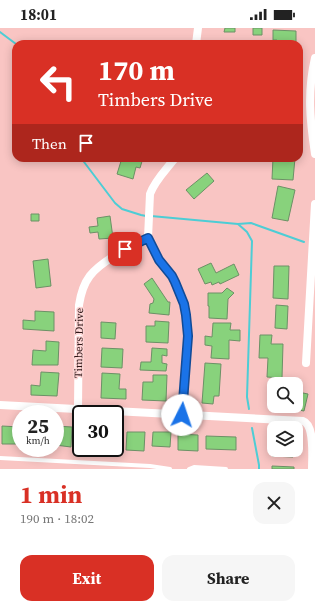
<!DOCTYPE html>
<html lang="en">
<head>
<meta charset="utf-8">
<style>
	body { margin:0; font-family:"Source Serif 4",serif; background:#f6f6f6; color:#222; height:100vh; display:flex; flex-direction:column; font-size:15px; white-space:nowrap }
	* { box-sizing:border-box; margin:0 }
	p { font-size:13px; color:#767676 }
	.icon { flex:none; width:22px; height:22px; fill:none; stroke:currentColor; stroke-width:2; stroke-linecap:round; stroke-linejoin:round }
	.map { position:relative; height:441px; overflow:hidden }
	.panel { display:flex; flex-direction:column; background:#fff; flex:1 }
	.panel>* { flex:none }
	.banner { position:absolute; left:12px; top:12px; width:291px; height:122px; border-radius:12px; box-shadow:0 2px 10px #0003; background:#d93025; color:#fff; overflow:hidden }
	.tools { position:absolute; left:267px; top:349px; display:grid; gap:8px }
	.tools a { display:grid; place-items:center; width:36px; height:36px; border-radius:8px; background:#fff; box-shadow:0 2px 10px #0003; font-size:20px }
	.speed { position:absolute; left:12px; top:377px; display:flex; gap:8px; font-size:20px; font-weight:700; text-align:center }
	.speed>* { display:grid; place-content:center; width:52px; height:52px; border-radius:50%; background:#fff; box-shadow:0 2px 10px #0003; line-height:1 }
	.speed small { font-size:10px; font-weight:400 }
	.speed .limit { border:2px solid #111; border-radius:6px; background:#fff; color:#111 }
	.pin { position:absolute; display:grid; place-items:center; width:34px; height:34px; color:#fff; margin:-17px; border-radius:8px; box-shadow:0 2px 6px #0006 }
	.me { position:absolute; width:44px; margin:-22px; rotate:4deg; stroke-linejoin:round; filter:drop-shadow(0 0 3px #0008) }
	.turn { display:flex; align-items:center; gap:14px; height:84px; padding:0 20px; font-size:18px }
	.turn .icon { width:52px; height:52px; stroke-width:2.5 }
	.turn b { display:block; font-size:28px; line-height:34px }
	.then { display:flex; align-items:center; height:38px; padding:0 20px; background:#0003; gap:8px; font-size:15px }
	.round { display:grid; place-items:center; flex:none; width:42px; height:42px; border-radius:12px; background:#f6f6f6 }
	.headline { display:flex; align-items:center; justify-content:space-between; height:68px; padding:0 20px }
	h1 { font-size:24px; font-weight:700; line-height:30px; color:#d93025 }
	.primary-button { display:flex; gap:8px; margin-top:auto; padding:8px 20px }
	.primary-button a { flex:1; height:46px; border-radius:12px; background:#d93025; color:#fff; font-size:16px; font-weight:700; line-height:46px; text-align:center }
	.primary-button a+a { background:#f6f6f6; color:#222 }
	.status { display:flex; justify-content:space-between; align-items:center; height:28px; padding:0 20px; background:#fff; direction:ltr }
	.status svg { height:11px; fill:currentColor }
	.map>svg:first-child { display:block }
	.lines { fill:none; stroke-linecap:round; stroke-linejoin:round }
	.stream { stroke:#4dcdd5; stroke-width:2 }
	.building { fill:#88d27c; stroke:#6c9166 }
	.service { stroke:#fff; stroke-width:4 }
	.minor { stroke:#fff; stroke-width:8 }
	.route-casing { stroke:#114b97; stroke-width:10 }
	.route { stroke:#1a73e8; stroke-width:7 }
	.labels { text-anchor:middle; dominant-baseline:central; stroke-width:3; stroke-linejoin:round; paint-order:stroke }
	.street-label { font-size:11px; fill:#2e1717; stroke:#fdd5d4 }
</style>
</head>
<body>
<div class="status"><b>18:01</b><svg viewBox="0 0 49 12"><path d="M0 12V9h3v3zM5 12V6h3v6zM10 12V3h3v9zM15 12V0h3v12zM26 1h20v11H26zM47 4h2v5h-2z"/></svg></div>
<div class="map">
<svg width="315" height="441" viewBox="0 0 315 441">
	<rect width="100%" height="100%" fill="#f9c5c3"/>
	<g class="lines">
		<!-- stream -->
		<path class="stream" d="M0,4L16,16
			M81,130L115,175L122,181L141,187L146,188
			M151,188L238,196L247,204L252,213L247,369L249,381
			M238,196L251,195L304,214
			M252,400L259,437V441"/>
	</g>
	<!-- building -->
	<path class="building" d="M225,0H235V4H224Z
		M253,0H262V7H253Z
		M273,2L296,3V16H277V12H273Z
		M157,14L174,16H157Z
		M122,130H143L140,140L136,139L133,151L117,146Z
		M273,130H295L293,152L272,151Z
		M207,145L214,153L194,171L186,162Z
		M278,158L295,162L288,193L272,190Z
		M31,186H39V193H31Z
		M110,188L113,210L99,211L98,204L90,205L89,199L98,198L97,190Z
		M48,231L51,258L36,260L33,233Z
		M211,235L216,245L234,236L239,247L220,256L219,254L212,257L211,254L205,256L198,241Z
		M274,238H289L288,271L273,270Z
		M152,250L168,274H170L169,287L149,285L150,276L153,275L154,271L144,256Z
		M227,260L234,265L228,271L227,291L209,290V278H208V265H222Z
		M276,277L288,278L287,301L275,300Z
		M35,283L54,284V303L23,301V292L35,293Z
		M155,293L169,294L168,315L146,314V298H155Z
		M101,294L116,295L115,311L101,310Z
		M213,295H231L230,302H240V313L229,312V331L211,330L212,318L205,317V308L212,309Z
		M260,307H272L271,316H283L282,350L267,349L268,330H259Z
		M46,313L59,314L58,337H32L33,322L46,323Z
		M102,320L123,321L122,340L101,339Z
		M152,320L167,321V328L162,327V335L167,336L166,343L140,342L141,334H151Z
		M205,335L221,336L219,368H214L213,376L202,375Z
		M41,344L59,345L57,368L31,367V357L40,358Z
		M102,345L120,346L119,361H126V371L101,370Z
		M153,347H167L166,373L142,372L143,354H153Z
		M298,364L308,366L304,383L294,381L295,378H296V373Z
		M2,398L20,399L19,416H2Z
		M55,398L72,399L71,419L55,417Z
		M79,402H81V417L78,416Z
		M115,404H122L121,417L115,416Z
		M127,404H145L144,423L126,422Z
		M153,404H171L170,419L152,418Z
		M178,406L198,407V423L178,422Z
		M206,408L236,409V422L206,421Z
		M273,409H274V422H293V429L272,428Z
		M272,438L294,439V441H272Z"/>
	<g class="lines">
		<!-- service -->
		<path class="service" d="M0,430L150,438L170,441
			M189,441L194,439L226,441"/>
		<!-- minor -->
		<path class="minor" d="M196,16L198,0
			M315,30C307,65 310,92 315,126
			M175,130C166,142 155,152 150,166L148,210L159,232L172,249L175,254L184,276L186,287L188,308L182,387
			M306,335L315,176
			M0,377L303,393C315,397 312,429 312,441
			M78,381L79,277C83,251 92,242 114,228C125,221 136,216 148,210"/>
	</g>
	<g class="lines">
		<defs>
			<path id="route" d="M125,221L148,210L159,232L172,248L175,254L184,276L186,287L188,308L182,387"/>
		</defs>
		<!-- route casing -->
		<use href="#route" class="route-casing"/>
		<!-- route -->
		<use href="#route" class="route"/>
	</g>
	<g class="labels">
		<!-- street labels -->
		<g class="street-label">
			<text transform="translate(79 315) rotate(-89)">Timbers Drive</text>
		</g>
	</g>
</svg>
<div class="tools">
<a><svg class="icon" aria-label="search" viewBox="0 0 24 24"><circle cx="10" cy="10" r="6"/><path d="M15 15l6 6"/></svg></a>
<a><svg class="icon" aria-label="layers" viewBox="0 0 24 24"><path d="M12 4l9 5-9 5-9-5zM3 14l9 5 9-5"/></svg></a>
</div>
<div class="speed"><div>25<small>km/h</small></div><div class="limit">30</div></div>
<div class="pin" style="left:125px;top:221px;background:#d93025"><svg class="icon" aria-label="arrive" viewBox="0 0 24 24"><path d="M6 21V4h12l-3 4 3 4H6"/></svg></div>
<svg class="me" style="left:182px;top:387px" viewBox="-20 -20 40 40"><circle r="19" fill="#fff"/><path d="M0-13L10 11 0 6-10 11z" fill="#1a73e8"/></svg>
<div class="banner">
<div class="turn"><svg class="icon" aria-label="left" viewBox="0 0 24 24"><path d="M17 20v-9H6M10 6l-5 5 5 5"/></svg><div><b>170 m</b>Timbers Drive</div></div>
<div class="then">Then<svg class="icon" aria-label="arrive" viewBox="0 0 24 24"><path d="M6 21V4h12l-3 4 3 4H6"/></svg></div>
</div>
</div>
<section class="panel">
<div class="headline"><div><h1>1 min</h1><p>190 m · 18:02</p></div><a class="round"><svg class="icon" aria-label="close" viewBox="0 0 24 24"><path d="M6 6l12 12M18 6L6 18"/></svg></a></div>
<div class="primary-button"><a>Exit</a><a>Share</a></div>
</section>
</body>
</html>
